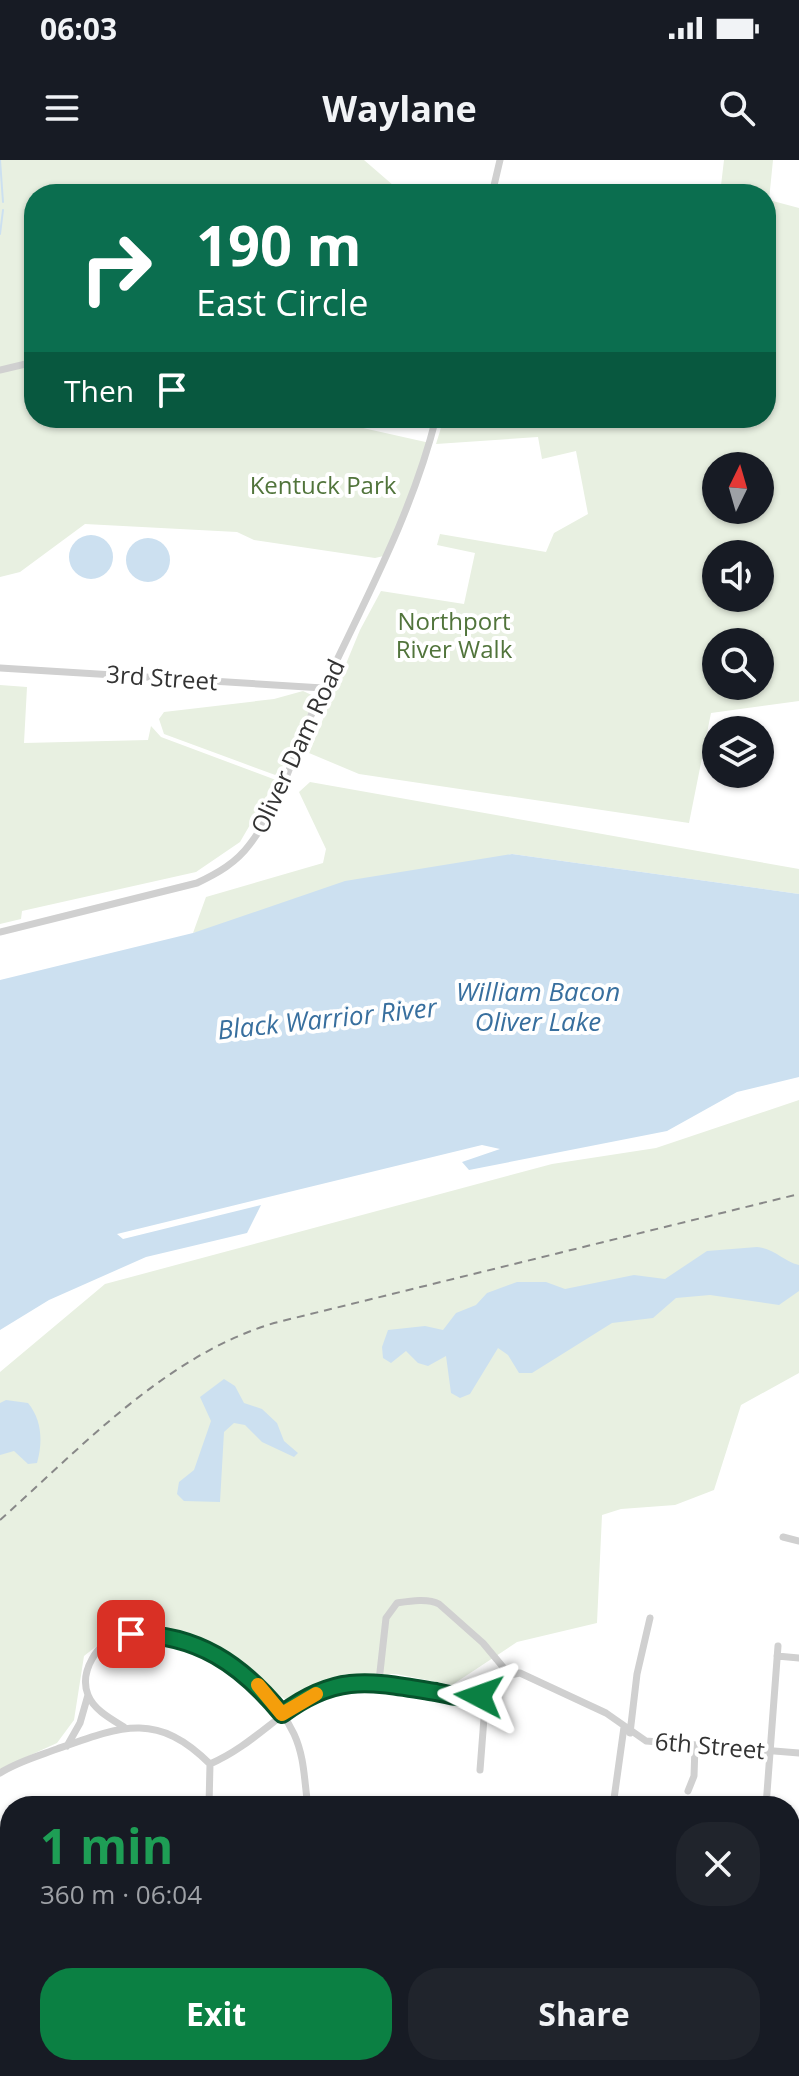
<!DOCTYPE html>
<html lang="en">
<head>
<meta charset="utf-8">
<style>
	body { margin:0; font-family:"Open Sans",sans-serif; background:#20242c; color:#f1f3f6; height:100vh; display:flex; flex-direction:column; font-size:30px; white-space:nowrap }
	* { box-sizing:border-box; margin:0 }
	p { font-size:26px; color:#9ea1a6 }
	.icon { flex:none; width:44px; height:44px; fill:none; stroke:currentColor; stroke-width:2; stroke-linecap:round; stroke-linejoin:round }
	.map { position:relative; flex:1; overflow:hidden }
	.side { position:absolute; left:0px; top:1636px; width:800px; height:280px; display:flex; flex-direction:column; background:#171b24; border-radius:32px 32px 0 0; box-shadow:0 2px 6px #0004 }
	.side>* { flex:none }
	.hud { position:absolute; left:24px; top:24px; width:752px; height:244px; border-radius:32px; box-shadow:0 2px 6px #0004; background:#0b6e4f; color:#fff; overflow:hidden }
	.needle { width:52px; rotate:5deg }
	.controls { position:absolute; left:702px; top:292px; display:grid; gap:16px }
	.controls a { display:grid; place-items:center; width:72px; height:72px; border-radius:50%; background:#171b24; box-shadow:0 2px 6px #0004; font-size:40px }
	.pin { position:absolute; display:grid; place-items:center; width:68px; height:68px; color:#fff; margin:-34px; border-radius:16px; box-shadow:0 4px 12px #0006 }
	.me { position:absolute; width:88px; margin:-44px; rotate:274deg; stroke-linejoin:round; filter:drop-shadow(0 0 6px #0008) }
	.turn { display:flex; align-items:center; gap:28px; height:168px; padding:0 40px; font-size:36px }
	.turn .icon { width:104px; height:104px; stroke-width:2.5 }
	.turn b { display:block; font-size:56px; line-height:68px }
	.then { display:flex; align-items:center; height:76px; padding:0 40px; background:#0003; gap:16px; font-size:30px }
	.round { display:grid; place-items:center; flex:none; width:84px; height:84px; border-radius:32px; background:#20242c }
	.summary { display:flex; align-items:center; justify-content:space-between; height:136px; padding:0 40px }
	h1 { font-size:48px; font-weight:700; line-height:60px; color:#1e9e55 }
	.button { display:flex; gap:16px; margin-top:auto; padding:16px 40px }
	.button a { flex:1; height:92px; border-radius:32px; background:#0b8043; color:#fff; font-size:32px; font-weight:700; line-height:92px; text-align:center }
	.button a+a { background:#20242c; color:#f1f3f6 }
	.status { display:flex; justify-content:space-between; align-items:center; height:56px; padding:0 40px; background:#171b24; direction:ltr }
	.status svg { height:22px; fill:currentColor }
	header { display:flex; justify-content:space-between; align-items:center; height:104px; padding:0 40px; background:#171b24; font-size:36px; font-weight:700 }
	.map>svg:first-child { display:block }
	.green { fill:#e8f0e1; fill-rule:evenodd }
	.water { fill:#cce0f0 }
	.lines { fill:none; stroke-linecap:round; stroke-linejoin:round }
	.stream { stroke:#cce0f0; stroke-width:2 }
	.minor { stroke:#d0d0d0; stroke-width:7 }
	.rail { stroke:#888; stroke-width:2; stroke-dasharray:8 6; stroke-linecap:butt }
	.route-casing { stroke:#07532c; stroke-width:20 }
	.route { stroke:#0b8043; stroke-width:14 }
	.slow { stroke:#f59e0b; stroke-width:14 }
	.labels { text-anchor:middle; dominant-baseline:central; stroke-width:8; stroke-linejoin:round; paint-order:stroke }
	.park-label { font-size:24px; fill:#51743b; stroke:#fff }
	.street-label { font-size:24px; fill:#333; stroke:#fff }
	.water-label { font-size:26px; font-style:italic; fill:#386f9e; stroke:#fff }
</style>
</head>
<body>
<div class="status"><b>06:03</b><svg viewBox="0 0 49 12"><path d="M0 12V9h3v3zM5 12V6h3v6zM10 12V3h3v9zM15 12V0h3v12zM26 1h20v11H26zM47 4h2v5h-2z"/></svg></div>
<header><svg class="icon" aria-label="menu" viewBox="0 0 24 24"><path d="M4 6h16M4 12h16M4 18h16"/></svg>Waylane<svg class="icon" aria-label="search" viewBox="0 0 24 24"><circle cx="10" cy="10" r="6"/><path d="M15 15l6 6"/></svg></header>
<div class="map">
<svg width="799" height="1916" viewBox="0 0 799 1916">
	<rect width="100%" height="100%" fill="#fff"/>
	<!-- green -->
	<path class="green" d="M0,0H364L401,32L34,34V258H357L354,266L430,283L388,395L375,398L254,380L237,372L85,364L20,412L0,417Z
		M724,0H773L769,40L799,48V541L711,553L689,663L359,614L309,593L360,470L381,431L464,444L475,393L437,385L440,374L546,392L554,373L588,354L576,291L542,299L538,277L436,284L444,258H766V34H720ZM716,306H760V350H716ZM716,394H760V438H716ZM760,482V526H716V482Z
		M0,525L27,527L24,583L148,580L151,566L161,577L276,620L240,682L196,712L22,751L21,759L0,764Z
		M303,531L316,537L278,616L164,574L159,559L164,552L274,539Z
		M310,622L799,709V734L512,694L193,773L206,737L323,703L326,689L299,632Z
		M799,940V1213L741,1245L714,1330L675,1345L621,1349L602,1355L597,1463L517,1482L452,1525L396,1514H345L285,1539L203,1481L117,1470L84,1496L74,1560L57,1583L0,1609V1212L105,1124L552,1004L656,988Z
		M10,1785V1906H297L296,1916H0V1805Z"/>
	<!-- water -->
	<path class="water" d="M69 397a22 22 0 1 1 44 0a22 22 0 1 1-44 0Z
		M126 400a22 22 0 1 1 44 0a22 22 0 1 1-44 0Z
		M512,694L799,734V917L737,932L667,971L469,1010L462,1002L500,989L482,985L117,1074L123,1079L261,1045L247,1073L146,1097L49,1140L0,1170V820L193,773L345,721Z
		M757,1087C774,1088 783,1101 799,1105V1131L779,1145L710,1135L676,1138L653,1158L612,1163L532,1213H519L508,1195L498,1188L470,1234L460,1238L451,1233L446,1196L428,1206L418,1203L406,1191L391,1203L383,1198L382,1187L388,1170L425,1166L443,1170L456,1153L476,1145L487,1133L517,1122H546L565,1129L634,1115L665,1119L707,1091Z
		M224,1219L235,1226L244,1243L262,1249L277,1263L284,1281L298,1293L294,1297L262,1282L245,1265L234,1263L224,1272L220,1342L184,1341L177,1334L179,1322L194,1310L211,1261L200,1237Z
		M6,1240L28,1243C42,1260 43,1282 37,1303L28,1304L14,1291L0,1295V1243Z"/>
	<g class="lines">
		<!-- stream -->
		<path class="stream" d="M0,0L3,42
			M0,74L3,50"/>
		<!-- minor -->
		<path class="minor" d="M492,34L500,0
			M0,210L34,202
			M0,508L323,528
			M0,772L197,723C218,713 236,703 250,684C280,645 293,595 313,551C357,454 410,362 436,258
			M783,1377L799,1381
			M777,1496L799,1498
			M379,1521L386,1458L397,1443C410,1441 428,1438 439,1444L483,1483L508,1513
			M124,1567C111,1559 94,1550 88,1535C79,1512 97,1482 120,1476C188,1458 266,1515 294,1574C305,1598 304,1621 308,1646
			M630,1573L637,1514L650,1458
			M67,1586L80,1563L88,1535
			M210,1604C270,1578 296,1523 371,1521C406,1520 440,1539 475,1537L500,1517L520,1513L606,1553L646,1581L799,1593
			M480,1610L485,1545L482,1534
			M0,1613C17,1602 38,1596 57,1589C121,1566 157,1551 210,1604L209,1646
			M688,1631L694,1616L695,1586
			M613,1646L624,1567
			M766,1646L778,1486
			M790,1694H799
			M0,1720L10,1721
			M0,1735L10,1731
			M790,1786H799
			M312,1916L313,1906
			M381,1916L382,1906
			M444,1916L445,1906
			M584,1916L585,1906
			M740,1916L741,1906"/>
		<!-- rail -->
		<path class="rail" d="M0,1360C83,1286 165,1196 274,1163L799,1034"/>
	</g>
	<g class="lines">
		<defs>
			<path id="route" d="M131,1474C197,1474 241,1504 282,1554C338,1512 372,1522 436,1532C450,1535 465,1539 479,1536"/>
		</defs>
		<!-- route casing -->
		<use href="#route" class="route-casing"/>
		<!-- route -->
		<use href="#route" class="route"/>
		<!-- slow -->
		<path class="slow" d="M258,1525L282,1554L316,1534"/>
	</g>
	<g class="labels">
		<!-- park labels -->
		<g class="park-label">
			<text x="323" y="324">Kentuck Park</text>
			<text x="454" y="460">Northport<tspan x="454" dy="28">River Walk</tspan></text>
		</g>
		<!-- street labels -->
		<g class="street-label">
			<text transform="translate(162 517) rotate(4)">3rd Street</text>
			<text transform="translate(297 586) rotate(-65)">Oliver Dam Road</text>
			<text transform="translate(710 1585) rotate(5)">6th Street</text>
		</g>
		<!-- water labels -->
		<g class="water-label">
			<text x="538" y="831">William Bacon<tspan x="538" dy="30">Oliver Lake</tspan></text>
			<text transform="translate(327 858) rotate(-6)">Black Warrior River</text>
		</g>
	</g>
</svg>
<div class="controls">
<a><svg class="needle" viewBox="-14 -14 28 28"><path d="M0-13l5 13h-10z" fill="#e53935"/><path d="M0 13l5-13h-10z" fill="#9ea1a6"/></svg></a>
<a><svg class="icon" aria-label="sound" viewBox="0 0 24 24"><path d="M4 9h4l5-4v14l-5-4H4zM17 9q2 3 0 6"/></svg></a>
<a><svg class="icon" aria-label="search" viewBox="0 0 24 24"><circle cx="10" cy="10" r="6"/><path d="M15 15l6 6"/></svg></a>
<a><svg class="icon" aria-label="layers" viewBox="0 0 24 24"><path d="M12 4l9 5-9 5-9-5zM3 14l9 5 9-5"/></svg></a>
</div>
<div class="pin" style="left:131px;top:1474px;background:#d93025"><svg class="icon" aria-label="arrive" viewBox="0 0 24 24"><path d="M6 21V4h12l-3 4 3 4H6"/></svg></div>
<svg class="me" style="left:479px;top:1536px" viewBox="-20 -20 40 40"><path d="M0-17L14 15 0 8-14 15z" fill="#0b8043" stroke="#fff" stroke-width="4"/></svg>
<div class="hud">
<div class="turn"><svg class="icon" aria-label="right" viewBox="0 0 24 24"><path d="M7 20v-9h11M14 6l5 5-5 5"/></svg><div><b>190 m</b>East Circle</div></div>
<div class="then">Then<svg class="icon" aria-label="arrive" viewBox="0 0 24 24"><path d="M6 21V4h12l-3 4 3 4H6"/></svg></div>
</div>
<section class="side">
<div class="summary"><div><h1>1 min</h1><p>360 m · 06:04</p></div><a class="round"><svg class="icon" aria-label="close" viewBox="0 0 24 24"><path d="M6 6l12 12M18 6L6 18"/></svg></a></div>
<div class="button"><a>Exit</a><a>Share</a></div>
</section>
</div>
</body>
</html>
